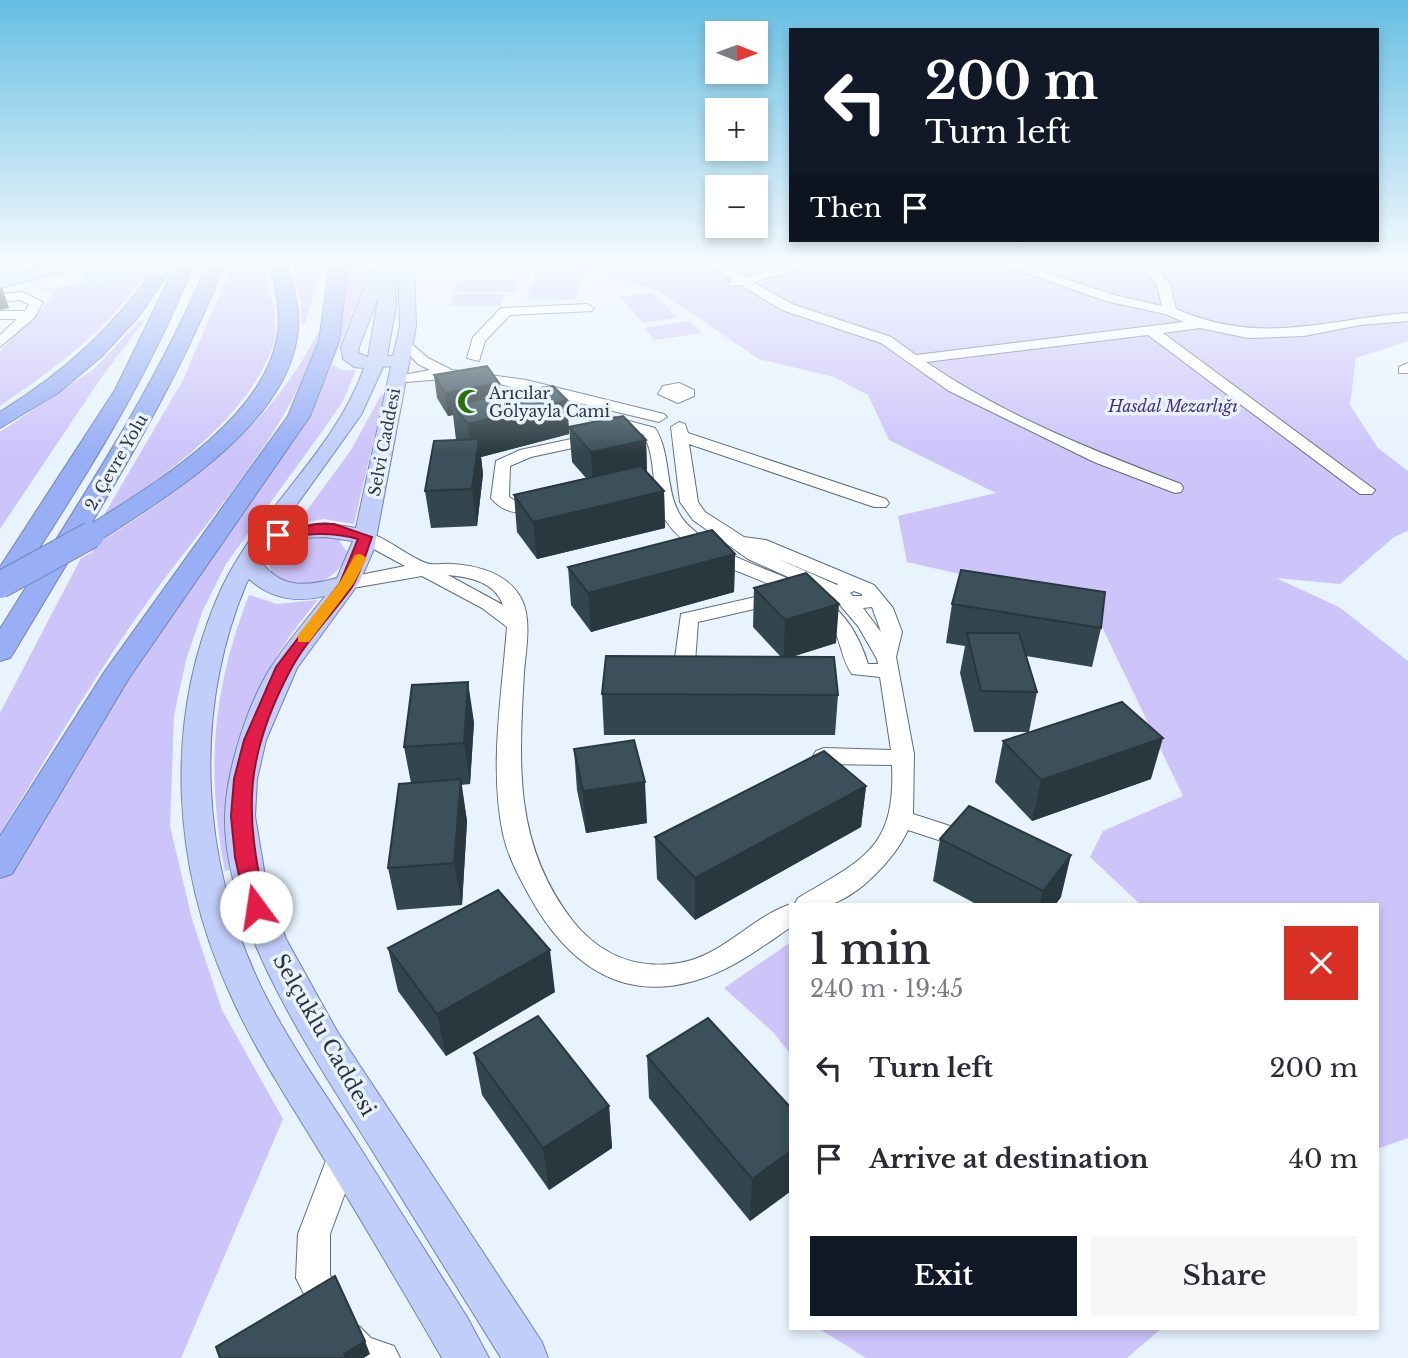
<!DOCTYPE html>
<html lang="en">
<head>
<meta charset="utf-8">
<style>
	body { margin:0; font-family:"Libre Baskerville",serif; background:#f7f7f7; color:#2b2b33; height:100vh; display:flex; flex-direction:column; font-size:26px; white-space:nowrap }
	* { box-sizing:border-box; margin:0 }
	p { font-size:23px; color:#7c7c81 }
	.icon { flex:none; width:38px; height:38px; fill:none; stroke:currentColor; stroke-width:2; stroke-linecap:round; stroke-linejoin:round }
	.map { position:relative; flex:1; overflow:hidden }
	.side { position:absolute; left:789px; top:903px; width:590px; height:427px; display:flex; flex-direction:column; background:#fff; border-radius:0px; box-shadow:0 4px 10px #0003 }
	.side>* { flex:none }
	.banner { position:absolute; left:789px; top:28px; width:590px; height:214px; border-radius:0px; box-shadow:0 4px 10px #0003; background:#111827; color:#fff; overflow:hidden }
	.needle { width:46px; rotate:91deg }
	.fabs { position:absolute; left:705px; top:21px; display:grid; gap:14px }
	.fabs a { display:grid; place-items:center; width:63px; height:63px; border-radius:0px; background:#fff; box-shadow:0 4px 10px #0003; font-size:35px }
	.pin { position:absolute; display:grid; place-items:center; width:60px; height:60px; color:#fff; margin:-30px; border-radius:14px; box-shadow:0 4px 10px #0006 }
	.me { position:absolute; width:77px; margin:-38px; rotate:346deg; stroke-linejoin:round; filter:drop-shadow(0 0 5px #0008) }
	.turn { display:flex; align-items:center; gap:24px; height:147px; padding:0 21px; font-size:32px }
	.turn .icon { width:91px; height:91px; stroke-width:2.5 }
	.turn b { display:block; font-size:49px; line-height:60px }
	.then { display:flex; align-items:center; height:66px; padding:0 21px; background:#0003; gap:14px; font-size:26px }
	.round { display:grid; place-items:center; flex:none; width:74px; height:74px; border-radius:0px; background:#f7f7f7 }
	.summary { display:flex; align-items:center; justify-content:space-between; height:119px; padding:0 21px }
	h1 { font-size:42px; font-weight:600; line-height:52px }
	.action { display:flex; gap:14px; margin-top:auto; padding:14px 21px }
	.action a { flex:1; height:80px; border-radius:0px; background:#111827; color:#fff; font-size:28px; font-weight:600; line-height:80px; text-align:center }
	.action a+a { background:#f7f7f7; color:#2b2b33 }
	ul { padding:0; list-style:none }
	li { display:flex; align-items:center; gap:21px; height:91px; padding:0 21px }
	li div { flex:1 }
	li b { display:block; font-size:26px }
	li em { font-style:normal }
	.map>svg:first-child { display:block }
	.green { fill:#cdc4fa }
	.lines { fill:none; stroke-linecap:round; stroke-linejoin:round }
	.minor-casing { stroke:#5e6e7d; stroke-width:2 }
	.major-casing { stroke:#7383b4; stroke-width:2 }
	.highway-casing { stroke:#7383b4; stroke-width:2 }
	.minor { fill:#fff; fill-rule:evenodd }
	.major { fill:#c1cef9; fill-rule:evenodd }
	.highway { fill:#98aef5; fill-rule:evenodd }
	.major-bridge-casing { stroke:#7383b4; stroke-width:18; stroke-linecap:butt }
	.highway-bridge-casing { stroke:#7383b4; stroke-width:28; stroke-linecap:butt }
	.major-bridge { stroke:#c1cef9; stroke-width:18 }
	.highway-bridge { stroke:#98aef5; stroke-width:26 }
	.wall { fill:#33454d }
	.shaded-wall { fill:#29383f }
	.building { fill:#3b505a; stroke:#29383f; stroke-width:2 }
	.route { fill:#e11d48; stroke:#92132f; stroke-width:2 }
	.slow { fill:#f59e0b }
	.labels { text-anchor:middle; dominant-baseline:central; stroke-width:7; stroke-linejoin:round; paint-order:stroke }
	.far-poi-label { font-size:16px; fill:#2d343b; stroke:#e8f3fe; text-anchor:start }
	.far-park-label { font-size:16px; font-style:italic; fill:#482c88; stroke:#e8f3fe }
	.far-street-label { font-size:16px; fill:#2d343b; stroke:#e8f3fe }
	.near-street-label { font-size:21px; fill:#2d343b; stroke:#e8f3fe }
</style>
</head>
<body>
<div class="map">
<svg width="1408" height="1358" viewBox="0 0 1408 1358">
	<rect width="100%" height="100%" fill="#e8f3fe"/>
	<!-- green -->
	<path class="green" d="M0,263H75L0,279Z
		M233,263H263C269,290 281,321 272,348C248,417 163,478 104,515L183,380Z
		M291,263H324L305,323H302L301,302Z
		M347,263H367L368,273L332,364L341,370H356L343,401L326,426L226,564L203,610L186,660L174,716L170,826L192,919L222,1010L283,1119L181,1358H0V881L81,750L308,415L332,364Z
		M450,263H1408V341L1356,358L1350,405L1378,448L1408,471V531L1394,537L1340,584L1276,578L1339,607L1408,661V1138L1377,1149V905H1141L1090,857L1103,831L1183,796L1091,604L907,562L898,516L996,493L889,440L868,395L834,377L759,359L657,290L582,268L461,266Z
		M537,270H583L575,300L527,299Z
		M144,275C107,331 54,369 0,406V351L54,296L52,292L39,290Z
		M459,281H519L515,292H454Z
		M653,292L677,318L643,323L620,297Z
		M455,294H505L501,306H450Z
		M139,321H144L101,378L0,529V432L94,369Z
		M690,321L702,333L655,340L644,328Z
		M317,334H320C292,429 209,517 151,597C96,673 49,754 0,834V713L81,558L93,552L95,545C182,491 270,428 317,334Z
		M381,395H384L354,524L324,519L297,524L351,450Z
		M307,535L337,537L347,552C344,571 320,587 300,586C291,585 281,581 273,579L270,566L280,550Z
		M249,595L277,604L318,600C250,680 216,764 230,870L225,871C206,771 212,690 249,595Z
		M791,942V1055L774,1033L724,988Z
		M818,1328H1162L1127,1358H866Z"/>
	<g class="lines">
		<defs>
			<path id="minor" d="M706,263H722L744,277L797,263H820L753,282L792,304L891,337L916,355L1184,322L1165,314L1106,301L997,263H1017L1114,295L1162,306L1157,284L1139,263H1153L1170,284L1176,309C1261,346 1321,320 1408,313V321L1360,325L1304,336L1248,338L1200,328L1163,333L1375,490L1372,494H1360L1148,335L926,362C1003,415 1094,451 1181,484L1183,488L1181,492L1175,493L1094,462L949,391L881,343L782,310L741,285L730,286L728,283L732,280Z
				M865,263H902C894,269 873,269 865,263Z
				M22,292L43,302L34,318L0,347V335L17,319H0V311H25L29,304L20,300L0,302V294Z
				M587,304L594,308L592,311L510,315L485,341L479,361L467,358L473,337L501,308Z
				M405,338L428,358L452,370L526,380L664,414L667,417L659,422L491,382L457,378L392,383V377L430,370L418,364L400,345V339Z
				M1408,363V373H1399V367Z
				M679,383L694,390V396L678,403L658,394L663,386Z
				M570,405L655,428C674,457 662,501 689,526C752,585 838,564 868,664H878L877,659L858,626L833,597L748,559L693,520L680,502L671,427L679,422L685,424L688,433L886,499L889,503L886,507H874L689,444L698,502L705,512L744,537L766,540L874,585L893,608L902,632L896,657L914,754L913,814L981,836L984,842L981,848L972,851L908,830C895,858 859,897 828,905C818,907 804,905 794,905L798,898C862,860 896,849 892,765L824,764L816,761L813,756L816,751L824,748L891,750L880,677L852,674C839,656 842,634 825,617C780,575 702,574 666,521C648,495 659,461 643,434L565,413L562,410ZM776,558L838,584L837,585ZM854,591L862,594V596H853L850,593ZM872,607L881,632L863,608Z
				M599,433L607,438L605,441L531,457L510,466L509,497L519,503L548,502L551,506L548,510C528,515 505,516 491,498L496,461L520,450Z
				M365,532C387,537 405,555 426,563C434,566 444,563 453,564C479,566 507,573 521,598C532,618 526,649 524,672C519,763 513,843 572,920C599,954 635,970 679,963C723,956 751,917 791,904V927C760,948 731,971 694,981C618,1003 565,960 530,897C519,877 508,857 503,834C489,767 502,694 507,627L482,608L422,576L347,589L340,587L338,583L340,579L405,566L359,541L356,537L359,533ZM448,575C470,577 495,582 503,605Z
				M782,591L789,593L792,597L789,601L698,622L695,662L713,673L710,678C699,680 681,675 674,665L681,614Z
				M343,1141L354,1145L359,1155L330,1234V1275L348,1312L343,1323L348,1322L360,1327L371,1338L394,1346L400,1358H342L331,1339L335,1327L331,1329L319,1324L296,1278L298,1234L332,1145Z"/>
			<path id="major" d="M69,263H99L0,288V278Z
				M378,263H394L396,305L387,356H393L400,326L398,263H414L416,326L374,549L359,583L297,668L266,740L257,779L255,816L266,882L286,939L337,1031L542,1342L548,1358H501C459,1290 417,1223 375,1155C318,1063 222,925 225,814C227,768 248,702 273,664C289,640 308,618 325,596C296,603 271,599 249,579L246,584C192,715 201,862 262,989C289,1043 324,1092 357,1143C394,1201 430,1259 467,1317L489,1358H442C405,1294 367,1230 329,1167C294,1108 255,1052 228,989C173,866 164,726 216,601C251,515 333,456 364,368L354,367L343,359L341,347L370,272L378,267ZM379,295L368,357L358,353L359,347ZM391,366L356,528L325,523L280,528L361,415L383,367ZM325,537L353,541L337,578C305,587 280,589 259,559L267,546L300,538Z"/>
			<path id="highway" d="M158,263H175L139,316L101,357L58,393L0,428V412C64,372 116,326 158,263Z
				M177,263H194C148,380 82,483 14,587L10,593L0,595V567L115,390Z
				M208,263H225C189,355 141,440 91,524C155,483 263,419 277,338C282,313 276,288 269,263H287C294,287 301,312 297,337C284,426 168,496 100,540L91,543L81,540L14,652L10,658L0,661V629C74,510 153,393 208,263Z
				M330,263H348L339,341L310,416L129,678L12,874L0,878V836L105,671L288,416L319,341Z"/>
		</defs>
		<!-- minor casing -->
		<use href="#minor" class="minor-casing"/>
		<!-- major casing -->
		<use href="#major" class="major-casing"/>
		<!-- highway casing -->
		<use href="#highway" class="highway-casing"/>
		<!-- minor -->
		<use href="#minor" class="minor"/>
		<!-- major -->
		<use href="#major" class="major"/>
		<!-- highway -->
		<use href="#highway" class="highway"/>
		<defs>
			<path id="major-bridge" d="M92,279L172,263"/>
			<path id="highway-bridge" d="M0,585L91,535"/>
		</defs>
		<!-- major-bridge casing -->
		<use href="#major-bridge" class="major-bridge-casing"/>
		<!-- highway-bridge casing -->
		<use href="#highway-bridge" class="highway-bridge-casing"/>
		<!-- major-bridge -->
		<use href="#major-bridge" class="major-bridge"/>
		<!-- highway-bridge -->
		<use href="#highway-bridge" class="highway-bridge"/>
	</g>
	<!-- wall -->
	<path class="wall" d="M434,375L499,383L500,394L567,400L569,434L481,457L483,474L477,526L431,528L425,491L456,440L453,415L448,416L437,398Z
		M569,427L646,440L647,472L664,491L665,528L537,559L517,532L514,495L586,478L572,462Z
		M735,554L734,592L591,632L571,605L568,567Z
		M754,588L836,643L792,657L838,695L835,735H604L602,694L781,657L753,627Z
		M952,604L1101,628L1092,667L1026,656L1037,692L1029,732L1151,779L1032,821L995,782L1003,741L1029,732H974L960,673L965,646L946,643Z
		M474,722L470,784L461,785L467,821L462,905L397,910L388,868L411,783L404,747Z
		M574,749L647,823L586,833L577,790Z
		M866,786L861,827L695,920L657,879L655,837Z
		M940,839L1061,897L1055,905H978L933,881Z
		M388,948L555,992L446,1056L398,991Z
		M474,1053L609,1106L612,1148L549,1190L482,1095Z
		M647,1056L791,1108V1191L750,1221L649,1098Z"/>
	<!-- shaded-wall -->
	<path class="shaded-wall" d="M2,287L9,308L0,310V288Z
		M499,383L501,406L483,399L481,397L483,410L452,406L453,415L448,416L445,393Z
		M567,400L569,434L481,457L483,474L477,526L472,489V459L468,424Z
		M646,440L647,475L593,488L591,452Z
		M664,491L665,528L537,559L533,522Z
		M735,554L734,592L591,632L588,593Z
		M839,604L836,643L784,659L785,620Z
		M468,682L474,722L470,784L464,743Z
		M1163,738L1151,779L1032,821L1041,780Z
		M461,779L467,821L462,905L454,863Z
		M645,782L647,823L586,833L583,791Z
		M866,786L861,827L695,920V878Z
		M1071,855L1061,897L1055,905H1040L1043,891Z
		M550,950L555,992L446,1056L437,1014Z
		M609,1106L612,1148L549,1190L543,1148Z
		M791,1151V1191L750,1221L752,1179Z
		M365,1341L370,1354L364,1358H346L344,1354Z"/>
	<!-- building -->
	<path class="building" d="M487,366L499,383L445,393L434,375Z
		M553,386L567,400L468,424L452,406L483,399L481,397Z
		M623,416L646,440L591,452L569,427Z
		M479,439L472,489L425,491L434,441Z
		M641,466L664,491L533,522L514,495Z
		M712,530L735,554L588,593L568,567Z
		M961,570L1105,592L1101,628L952,604Z
		M806,573L839,604L785,620L754,588Z
		M967,633H1019L1037,692L981,691Z
		M606,656L834,657L838,695L602,694Z
		M468,682L464,743L404,747L412,685Z
		M1122,702L1163,738L1041,780L1003,741Z
		M634,740L645,782L583,791L574,749Z
		M824,751L866,786L695,878L655,837Z
		M461,779L454,863L388,868L399,784Z
		M969,806L1071,855L1043,891L940,839Z
		M498,890L550,950L437,1014L388,948Z
		M538,1016L609,1106L543,1148L474,1053Z
		M708,1018L791,1108V1151L752,1179L647,1056Z
		M335,1276L365,1341L344,1354L346,1358H220L216,1347Z"/>
	<!-- sky -->
	<linearGradient id="sky" x2="0" y2="1"><stop stop-color="#66bee2"/><stop offset="0.58" stop-color="#f5faff"/><stop offset="1" stop-color="#f5faff" stop-opacity="0"/></linearGradient>
	<rect width="1408" height="454" fill="url(#sky)"/>
	<!-- route -->
	<path class="route" d="M316,524H334L372,537C366,553 361,572 352,587C333,614 307,639 291,669C244,757 244,812 266,907L256,914L246,907L235,857L231,816L234,779L244,740L276,667L340,583L358,539C328,531 307,534 278,539L271,535Z"/>
	<!-- slow -->
	<path class="slow" d="M360,554L367,558L354,583L309,642H298V635L340,582L355,555Z"/>
	<!-- icons -->
	<defs>
		<symbol id="mosque-bare" viewBox="-9 -9 18 18"><path d="M3.5-4.9A6 6 0 1 0 3.5 4.9A5 5 0 1 1 3.5-4.9Z" fill="#2c6f09" stroke="#e8f3fe" stroke-width="2.5" paint-order="stroke"/></symbol>
	</defs>
	<g fill-rule="evenodd">
		<use href="#mosque-bare" x="452" y="384" width="35" height="35"/>
	</g>
	<g class="labels">
		<!-- far-poi labels -->
		<g class="far-poi-label">
			<text x="489" y="393">Arıcılar<tspan x="489" dy="18">Gölyayla Cami</tspan></text>
		</g>
		<!-- far-park labels -->
		<g class="far-park-label">
			<text x="1173" y="406">Hasdal Mezarlığı</text>
		</g>
		<!-- far-street labels -->
		<g class="far-street-label">
			<text transform="translate(384 442) rotate(-79)">Selvi Caddesi</text>
			<text transform="translate(116 462) rotate(-60)">2. Çevre Yolu</text>
		</g>
		<!-- near-street labels -->
		<g class="near-street-label">
			<text transform="translate(324 1035) rotate(60)">Selçuklu Caddesi</text>
		</g>
	</g>
</svg>
<div class="fabs">
<a><svg class="needle" viewBox="-14 -14 28 28"><path d="M0-13l5 13h-10z" fill="#e53935"/><path d="M0 13l5-13h-10z" fill="#7c7c81"/></svg></a>
<a>+</a>
<a>−</a>
</div>
<div class="pin" style="left:278px;top:535px;background:#d93025"><svg class="icon" aria-label="arrive" viewBox="0 0 24 24"><path d="M6 21V4h12l-3 4 3 4H6"/></svg></div>
<svg class="me" style="left:256px;top:907px" viewBox="-20 -20 40 40"><circle r="19" fill="#fff"/><path d="M0-13L10 11 0 6-10 11z" fill="#e11d48"/></svg>
<div class="banner">
<div class="turn"><svg class="icon" aria-label="left" viewBox="0 0 24 24"><path d="M17 20v-9H6M10 6l-5 5 5 5"/></svg><div><b>200 m</b>Turn left</div></div>
<div class="then">Then<svg class="icon" aria-label="arrive" viewBox="0 0 24 24"><path d="M6 21V4h12l-3 4 3 4H6"/></svg></div>
</div>
<section class="side">
<div class="summary"><div><h1>1 min</h1><p>240 m · 19:45</p></div><a class="round" style="background:#d93025;color:#fff"><svg class="icon" aria-label="close" viewBox="0 0 24 24"><path d="M6 6l12 12M18 6L6 18"/></svg></a></div>
<ul>
<li><svg class="icon" aria-label="left" viewBox="0 0 24 24"><path d="M17 20v-9H6M10 6l-5 5 5 5"/></svg><div><b>Turn left</b></div><em>200 m</em></li>
<li><svg class="icon" aria-label="arrive" viewBox="0 0 24 24"><path d="M6 21V4h12l-3 4 3 4H6"/></svg><div><b>Arrive at destination</b></div><em>40 m</em></li>
</ul>
<div class="action"><a>Exit</a><a>Share</a></div>
</section>
</div>
</body>
</html>
